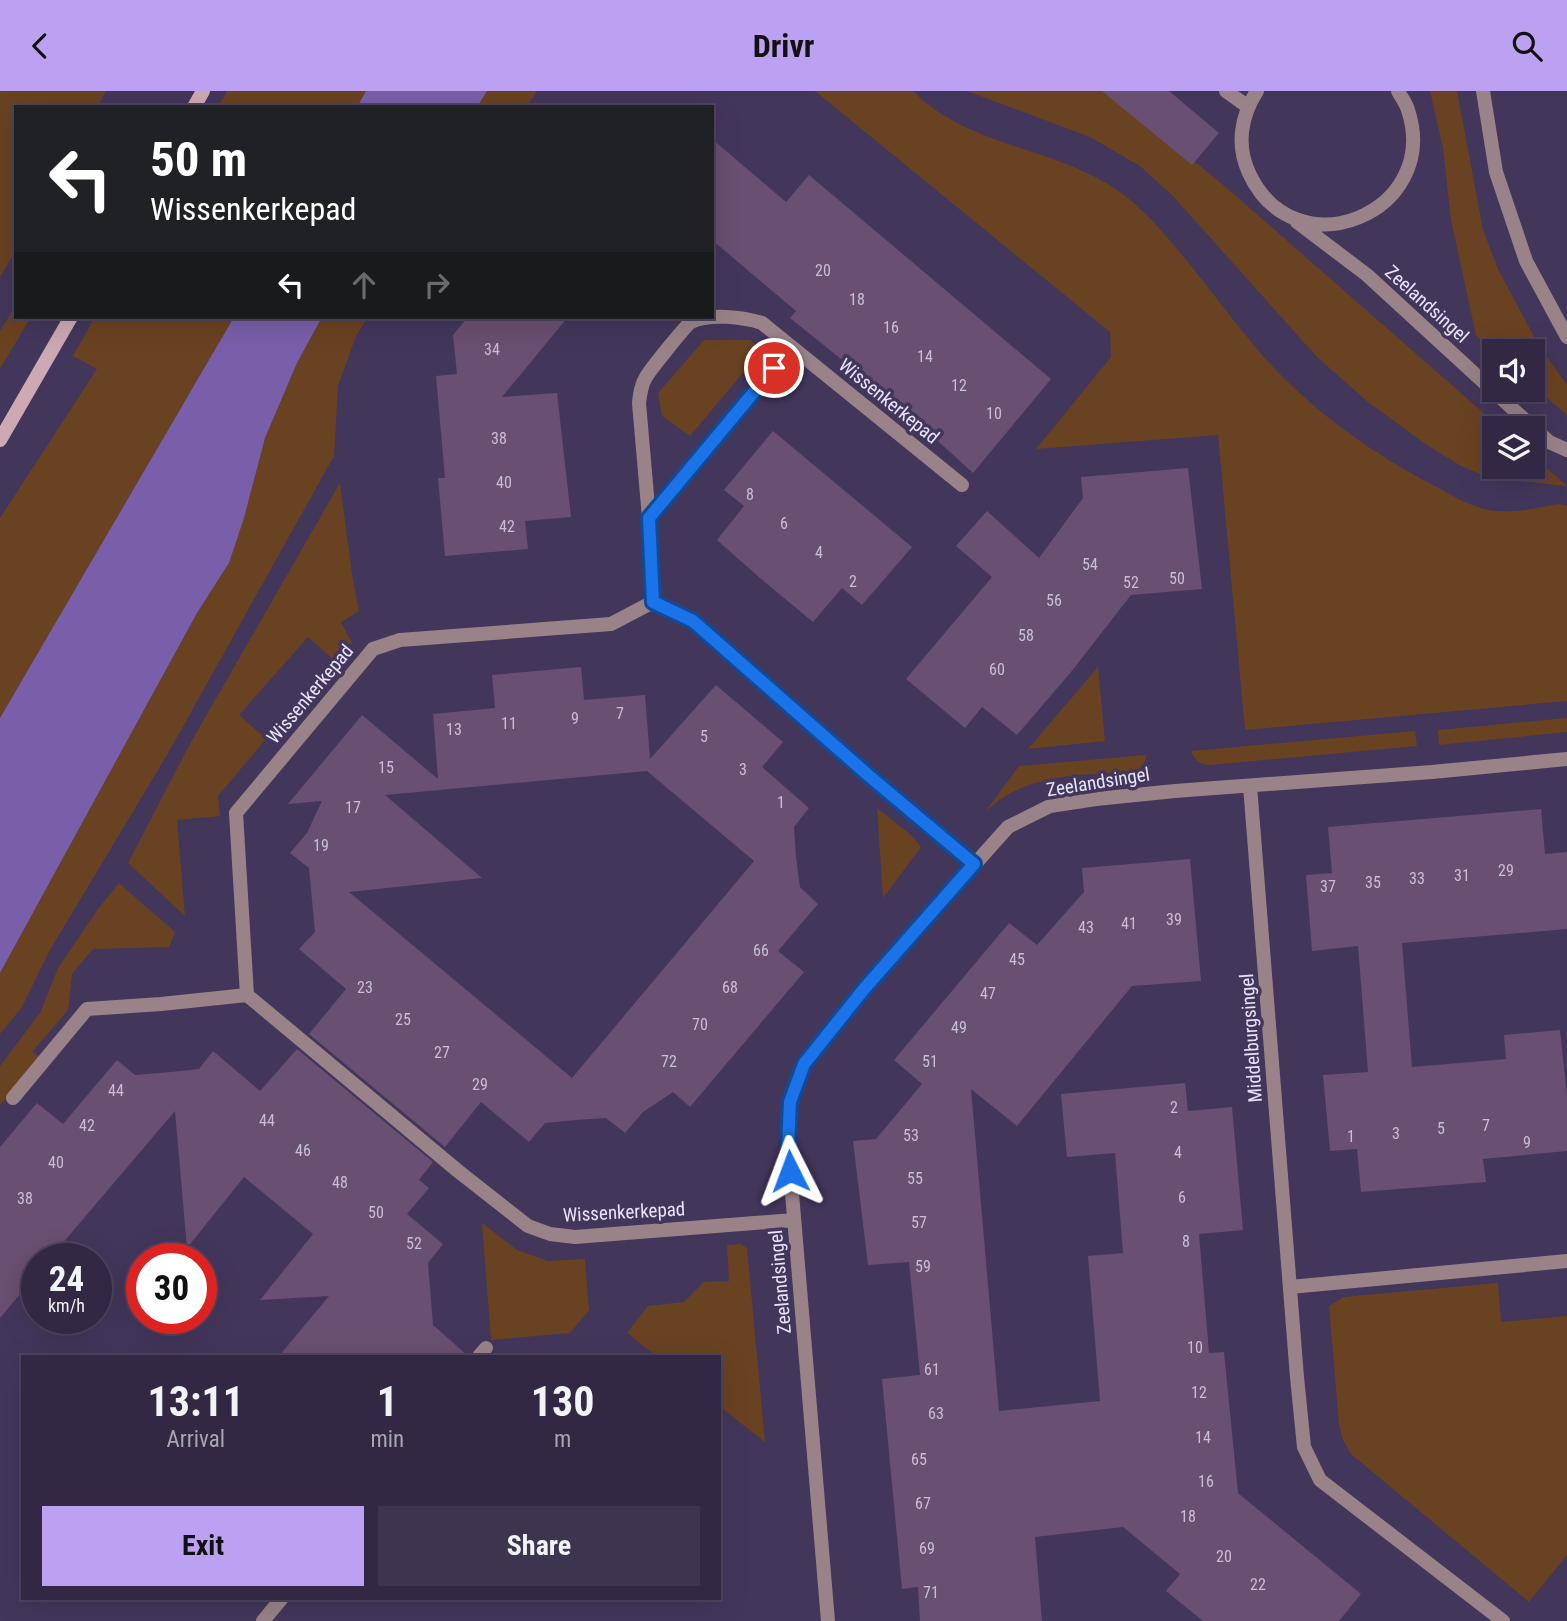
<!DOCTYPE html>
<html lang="en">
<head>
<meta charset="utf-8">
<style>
	body { margin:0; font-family:"Roboto Condensed",sans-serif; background:#3d344f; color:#f1f3f6; height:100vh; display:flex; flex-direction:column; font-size:26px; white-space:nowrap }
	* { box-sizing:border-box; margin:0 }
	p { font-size:23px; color:#a8a6b2 }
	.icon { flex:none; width:38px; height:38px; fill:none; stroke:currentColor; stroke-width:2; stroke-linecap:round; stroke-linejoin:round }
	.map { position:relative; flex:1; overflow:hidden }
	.details { position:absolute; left:21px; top:1264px; width:700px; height:245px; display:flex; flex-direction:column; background:#322844; border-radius:0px; box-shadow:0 7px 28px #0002,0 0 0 2px #4d445d }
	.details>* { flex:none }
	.guide { position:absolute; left:14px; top:14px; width:700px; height:214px; border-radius:0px; box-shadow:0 7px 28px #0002,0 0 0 2px #4d445d; background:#202124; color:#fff; overflow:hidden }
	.controls { position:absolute; left:1482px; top:248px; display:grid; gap:14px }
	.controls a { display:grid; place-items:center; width:63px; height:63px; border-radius:0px; background:#322844; box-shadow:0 7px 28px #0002,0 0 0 2px #4d445d; font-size:35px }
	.speed { position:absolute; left:21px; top:1152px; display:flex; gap:14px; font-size:35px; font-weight:700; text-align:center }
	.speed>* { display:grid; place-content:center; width:91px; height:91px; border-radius:50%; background:#322844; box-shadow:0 7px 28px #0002,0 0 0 2px #4d445d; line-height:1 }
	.speed small { font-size:18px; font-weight:400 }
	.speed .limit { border:10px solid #d22; background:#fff; color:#111 }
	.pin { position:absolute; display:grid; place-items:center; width:60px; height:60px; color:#fff; margin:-30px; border:4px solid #fff; border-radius:50%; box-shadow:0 2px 7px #0007 }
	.me { position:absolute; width:77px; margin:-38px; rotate:357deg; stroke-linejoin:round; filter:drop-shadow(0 0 5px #0008) }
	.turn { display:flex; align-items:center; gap:24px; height:147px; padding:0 21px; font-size:32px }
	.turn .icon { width:91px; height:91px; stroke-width:2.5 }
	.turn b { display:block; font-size:49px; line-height:60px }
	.lanes { display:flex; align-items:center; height:66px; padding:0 21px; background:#0003; justify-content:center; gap:35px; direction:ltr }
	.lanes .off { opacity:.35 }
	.eta { display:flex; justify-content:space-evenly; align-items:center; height:119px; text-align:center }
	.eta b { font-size:42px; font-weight:700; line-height:49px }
	.action { display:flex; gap:14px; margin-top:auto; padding:14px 21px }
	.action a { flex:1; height:80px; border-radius:0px; background:#bca0f2; color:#111; font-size:28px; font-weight:700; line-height:80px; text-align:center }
	.action a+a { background:#3d344f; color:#f1f3f6 }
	header { display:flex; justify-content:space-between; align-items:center; height:91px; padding:0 21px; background:#bca0f2; color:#111; font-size:32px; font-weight:700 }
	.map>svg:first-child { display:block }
	.green { fill:#694221 }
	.water { fill:#795faa }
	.building { fill:#694f71; fill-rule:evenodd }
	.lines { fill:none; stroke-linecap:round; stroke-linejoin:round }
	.service { stroke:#998389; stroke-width:14 }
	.pedestrian { stroke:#998389; stroke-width:14 }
	.minor { stroke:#998389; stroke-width:14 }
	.secondary { stroke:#cca9b3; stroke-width:14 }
	.route-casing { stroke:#114b97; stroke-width:18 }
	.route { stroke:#1a73e8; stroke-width:12 }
	.labels { text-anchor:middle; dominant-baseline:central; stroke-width:7; stroke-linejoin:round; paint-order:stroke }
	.number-label { font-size:16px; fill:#c9bed8 }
	.street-label { font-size:19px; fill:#e9e3fa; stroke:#43365b }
</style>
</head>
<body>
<header><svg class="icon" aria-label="back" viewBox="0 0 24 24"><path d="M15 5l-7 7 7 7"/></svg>Drivr<svg class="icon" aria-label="search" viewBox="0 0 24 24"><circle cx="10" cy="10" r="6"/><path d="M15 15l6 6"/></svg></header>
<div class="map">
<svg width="1567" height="1530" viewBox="0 0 1567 1530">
	<rect width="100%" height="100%" fill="#43365b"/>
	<!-- green -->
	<path class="green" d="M0,0H106L97,16H16V159L0,186Z
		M227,0H366L357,16H218Z
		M487,0H537L527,16H477Z
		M815,0H913C968,56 1055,56 1117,99C1136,112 1152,129 1167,146C1201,185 1230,227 1264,266C1310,318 1372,362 1433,394C1448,402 1464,412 1481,417C1507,425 1534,417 1559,413L1567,415V610L1245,639L1218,344L1036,358L1111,266L1110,241Z
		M967,0H1110L1228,98L1502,338H1494V376H1533V365L1567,395L1490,387L1461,375L1424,352L1368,311L1317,266L1173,105L1140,75L1090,46Z
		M1430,0H1457L1483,139L1498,178L1538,253L1567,294V324L1533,295V261H1494L1476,244L1451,129L1443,57Z
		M16,214V226H31L0,278V240Z
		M95,226H234L0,627V427L97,278L73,265Z
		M322,226H368L356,245L338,295L334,365L167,664L50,859L22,916L0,943V882L197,522L229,472L244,427L265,347L297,272Z
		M704,249H750L763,258L690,345L662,325L658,302Z
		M340,392L352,483L359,520L341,531L352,552L336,571L308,546L239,624L266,648L218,705L220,725L177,729L185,825L128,772L191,651Z
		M1098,576L1105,650L1028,658Z
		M1567,627V641L1439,654L1438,639Z
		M1415,640L1417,655L1210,674C1199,673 1195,670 1191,660Z
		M1146,664C1145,673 1143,676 1135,680C1091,684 1041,682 1002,707C996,711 991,716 985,721L1019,675Z
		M877,717L911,744L921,756L883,807Z
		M119,792L175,841L169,856L93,858L72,883L68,919L32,961L39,965L0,1014V975L40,922L58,877L98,818Z
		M482,1132L517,1159L548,1170L585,1168L589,1219L570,1242L491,1249Z
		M741,1153L747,1157L765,1351L719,1315V1265H656L627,1242L648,1215L684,1211L704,1191L729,1190L727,1154Z
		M1498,1192L1501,1231L1567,1225V1464L1529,1511L1351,1363L1343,1349L1339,1334L1329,1215L1344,1206Z"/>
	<!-- water -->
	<path class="water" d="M366,0H487L477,16H357Z
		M234,226H322L297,272L265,347L244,427L229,472L197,522L0,882V627Z"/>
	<!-- building -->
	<path class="building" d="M1102,0H1169L1219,42L1192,74Z
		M712,48L786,111L809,84L1051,288L973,382L939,351L853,283L856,280L790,227L796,220L712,149Z
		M468,226H568L502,306L557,302L571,426L525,430L528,458L445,465L438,387H445L436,285L457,283L453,244Z
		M773,340L912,456L862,514L842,497L813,531L760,487L717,449L744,415L724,399Z
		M1188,377L1202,498L1131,504L1071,581L1017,644L982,616L965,637L906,588L992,486L956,455L987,420L1039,467L1083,407L1081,386Z
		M581,576L584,609L645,604L650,668L716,594L783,651L762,676L809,717L794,736L796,766L800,796L818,813L778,860L804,881L690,1016L673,1001L643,1021L625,1042L606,1027L576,1029L545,1032L529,1051L481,1011L445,1056L309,943L346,898L299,858L315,841L309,777L290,762L307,742L322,710L288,713L362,624L438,688L433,623L495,617L492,584ZM647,680L754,770L572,987L349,801L482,787L385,704Z
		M1541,718L1545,763L1567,761V838L1402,852L1412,976L1506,968L1504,944L1560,939L1567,1004V1060L1483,1068L1486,1091L1361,1101L1357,1058L1330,1060L1323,984L1368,981L1358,855L1312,860L1306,784L1332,782L1328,736Z
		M1190,768L1201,890L1132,895L1017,1035L971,998L999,1320L1100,1310L1088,1165L1123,1162L1115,1062L1067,1066L1061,1003L1185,992L1188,1020L1232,1016L1243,1139L1199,1143L1209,1262L1224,1261L1238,1402L1361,1503L1339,1530H1203L1166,1500L1180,1483L1123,1436L1035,1446L1042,1530H920L918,1496L902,1498L882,1288L920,1284L909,1171L868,1174L853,1050L876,1048L922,993L894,969L1009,832L1037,854L1084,801L1082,777Z
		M297,958L433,1071L419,1089L429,1097L407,1123L443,1153L428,1172L433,1234L468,1265H279L329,1205L260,1209L313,1143L244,1086L187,1157L175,1020L50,1167H37V1183L0,1227V1056L37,1012L63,1033L117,969L135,984L171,981L199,978L213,960L260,1000Z"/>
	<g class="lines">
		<!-- service -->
		<path class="service" d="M1226,0L1247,15
			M1257,0C1241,25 1236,54 1249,82C1295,182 1442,122 1408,19C1406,12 1401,6 1398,0
			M1483,0L1496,81L1526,170L1567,246
			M1297,131L1367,184L1549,351"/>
		<!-- pedestrian -->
		<path class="pedestrian" d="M479,1265L486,1257
			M263,1530L282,1507"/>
		<!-- minor -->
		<path class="minor" d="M1549,351L1567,359
			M649,427L792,256
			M653,511L649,427L639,312C640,303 641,294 646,286C650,279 686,234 691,231C709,222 743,226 762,232L962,394
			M653,511L693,530L868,684L974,773
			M1250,695L1297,1286L1304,1356L1320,1389L1503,1530
			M247,904L236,722L373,558L400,549L611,533L653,511
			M13,1007L87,918L161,913L247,904L458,1080L528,1135L550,1143L575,1146L794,1129
			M1290,1196L1567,1170
			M828,1530L788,1055L790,1011L804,973L882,877L1008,736L1050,715L1096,708L1175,700L1432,681L1567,668"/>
		<!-- secondary -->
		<path class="secondary" d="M194,16L203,0
			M0,349L71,226"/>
	</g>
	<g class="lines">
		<defs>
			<path id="route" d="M774,277L649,427L653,511L693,530L868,684L974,773L864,898L804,973L790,1011L788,1055L790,1080"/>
		</defs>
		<!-- route casing -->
		<use href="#route" class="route-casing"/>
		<!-- route -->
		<use href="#route" class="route"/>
	</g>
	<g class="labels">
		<!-- number labels -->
		<g class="number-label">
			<text x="823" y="179">20</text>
			<text x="857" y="208">18</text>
			<text x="891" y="236">16</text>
			<text x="492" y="258">34</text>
			<text x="925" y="265">14</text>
			<text x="959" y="294">12</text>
			<text x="994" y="322">10</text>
			<text x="499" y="347">38</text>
			<text x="504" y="391">40</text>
			<text x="750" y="403">8</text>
			<text x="784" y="432">6</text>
			<text x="507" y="435">42</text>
			<text x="819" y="461">4</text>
			<text x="1090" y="473">54</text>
			<text x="1177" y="487">50</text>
			<text x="853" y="490">2</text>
			<text x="1131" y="491">52</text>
			<text x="1054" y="509">56</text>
			<text x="1026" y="544">58</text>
			<text x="997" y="578">60</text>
			<text x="620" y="622">7</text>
			<text x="575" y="627">9</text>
			<text x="509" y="632">11</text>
			<text x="454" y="638">13</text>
			<text x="704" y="645">5</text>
			<text x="386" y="676">15</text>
			<text x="743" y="678">3</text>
			<text x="781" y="711">1</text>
			<text x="353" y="716">17</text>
			<text x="321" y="754">19</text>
			<text x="1506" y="779">29</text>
			<text x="1462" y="784">31</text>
			<text x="1417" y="787">33</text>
			<text x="1373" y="791">35</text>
			<text x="1328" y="795">37</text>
			<text x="1174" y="828">39</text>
			<text x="1129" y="832">41</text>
			<text x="1086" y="836">43</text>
			<text x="761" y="859">66</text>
			<text x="1017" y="868">45</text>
			<text x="365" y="896">23</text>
			<text x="730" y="896">68</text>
			<text x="988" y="902">47</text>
			<text x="403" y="928">25</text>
			<text x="700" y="933">70</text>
			<text x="959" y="936">49</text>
			<text x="442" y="961">27</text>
			<text x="669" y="970">72</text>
			<text x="930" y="970">51</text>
			<text x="480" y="993">29</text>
			<text x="116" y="999">44</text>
			<text x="1174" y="1016">2</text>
			<text x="267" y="1029">44</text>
			<text x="87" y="1034">42</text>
			<text x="1486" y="1034">7</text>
			<text x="1441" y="1037">5</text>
			<text x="1396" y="1042">3</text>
			<text x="911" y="1044">53</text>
			<text x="1351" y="1045">1</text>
			<text x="1527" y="1051">9</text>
			<text x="303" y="1059">46</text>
			<text x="1178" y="1061">4</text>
			<text x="56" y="1071">40</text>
			<text x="915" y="1087">55</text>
			<text x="340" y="1091">48</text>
			<text x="1182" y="1106">6</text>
			<text x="25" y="1107">38</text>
			<text x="376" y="1121">50</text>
			<text x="919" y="1131">57</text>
			<text x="1186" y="1150">8</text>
			<text x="414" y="1152">52</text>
			<text x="923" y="1175">59</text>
			<text x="1195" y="1256">10</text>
			<text x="932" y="1278">61</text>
			<text x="1199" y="1301">12</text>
			<text x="936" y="1322">63</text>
			<text x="1203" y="1346">14</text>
			<text x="919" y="1368">65</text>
			<text x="1206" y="1390">16</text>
			<text x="923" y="1412">67</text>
			<text x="1188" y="1425">18</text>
			<text x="927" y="1457">69</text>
			<text x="1224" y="1465">20</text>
			<text x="1258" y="1493">22</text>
			<text x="931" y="1501">71</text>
		</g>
		<!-- street labels -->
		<g class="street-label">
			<text transform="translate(1427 213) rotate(42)">Zeelandsingel</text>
			<text transform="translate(889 310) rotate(39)">Wissenkerkepad</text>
			<text transform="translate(310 603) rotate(-50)">Wissenkerkepad</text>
			<text transform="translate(1098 691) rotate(-9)">Zeelandsingel</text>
			<text transform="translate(1251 947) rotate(-94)">Middelburgsingel</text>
			<text transform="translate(624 1121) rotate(-3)">Wissenkerkepad</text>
			<text transform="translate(780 1191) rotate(-95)">Zeelandsingel</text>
		</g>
	</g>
</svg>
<div class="controls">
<a><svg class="icon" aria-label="sound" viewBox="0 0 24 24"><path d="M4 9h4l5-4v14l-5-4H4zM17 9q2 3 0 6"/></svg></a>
<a><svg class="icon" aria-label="layers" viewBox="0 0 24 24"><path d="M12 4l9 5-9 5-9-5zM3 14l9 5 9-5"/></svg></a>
</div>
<div class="speed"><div>24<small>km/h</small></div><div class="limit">30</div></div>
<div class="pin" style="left:774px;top:277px;background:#d93025"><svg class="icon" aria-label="arrive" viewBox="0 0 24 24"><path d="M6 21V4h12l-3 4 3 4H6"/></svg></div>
<svg class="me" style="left:790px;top:1080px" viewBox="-20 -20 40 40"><path d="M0-17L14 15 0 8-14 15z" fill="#1a73e8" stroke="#fff" stroke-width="4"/></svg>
<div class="guide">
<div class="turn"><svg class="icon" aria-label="left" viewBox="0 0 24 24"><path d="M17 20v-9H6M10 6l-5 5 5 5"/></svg><div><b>50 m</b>Wissenkerkepad</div></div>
<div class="lanes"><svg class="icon" aria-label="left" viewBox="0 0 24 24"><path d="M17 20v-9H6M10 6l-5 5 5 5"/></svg><svg class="icon off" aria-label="ahead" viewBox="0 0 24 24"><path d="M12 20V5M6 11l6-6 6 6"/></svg><svg class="icon off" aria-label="right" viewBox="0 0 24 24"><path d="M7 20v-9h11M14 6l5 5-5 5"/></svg></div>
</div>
<section class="details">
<div class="eta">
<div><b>13:11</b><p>Arrival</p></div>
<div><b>1</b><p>min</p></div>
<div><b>130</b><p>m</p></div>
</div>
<div class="action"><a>Exit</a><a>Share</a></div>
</section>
</div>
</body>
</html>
